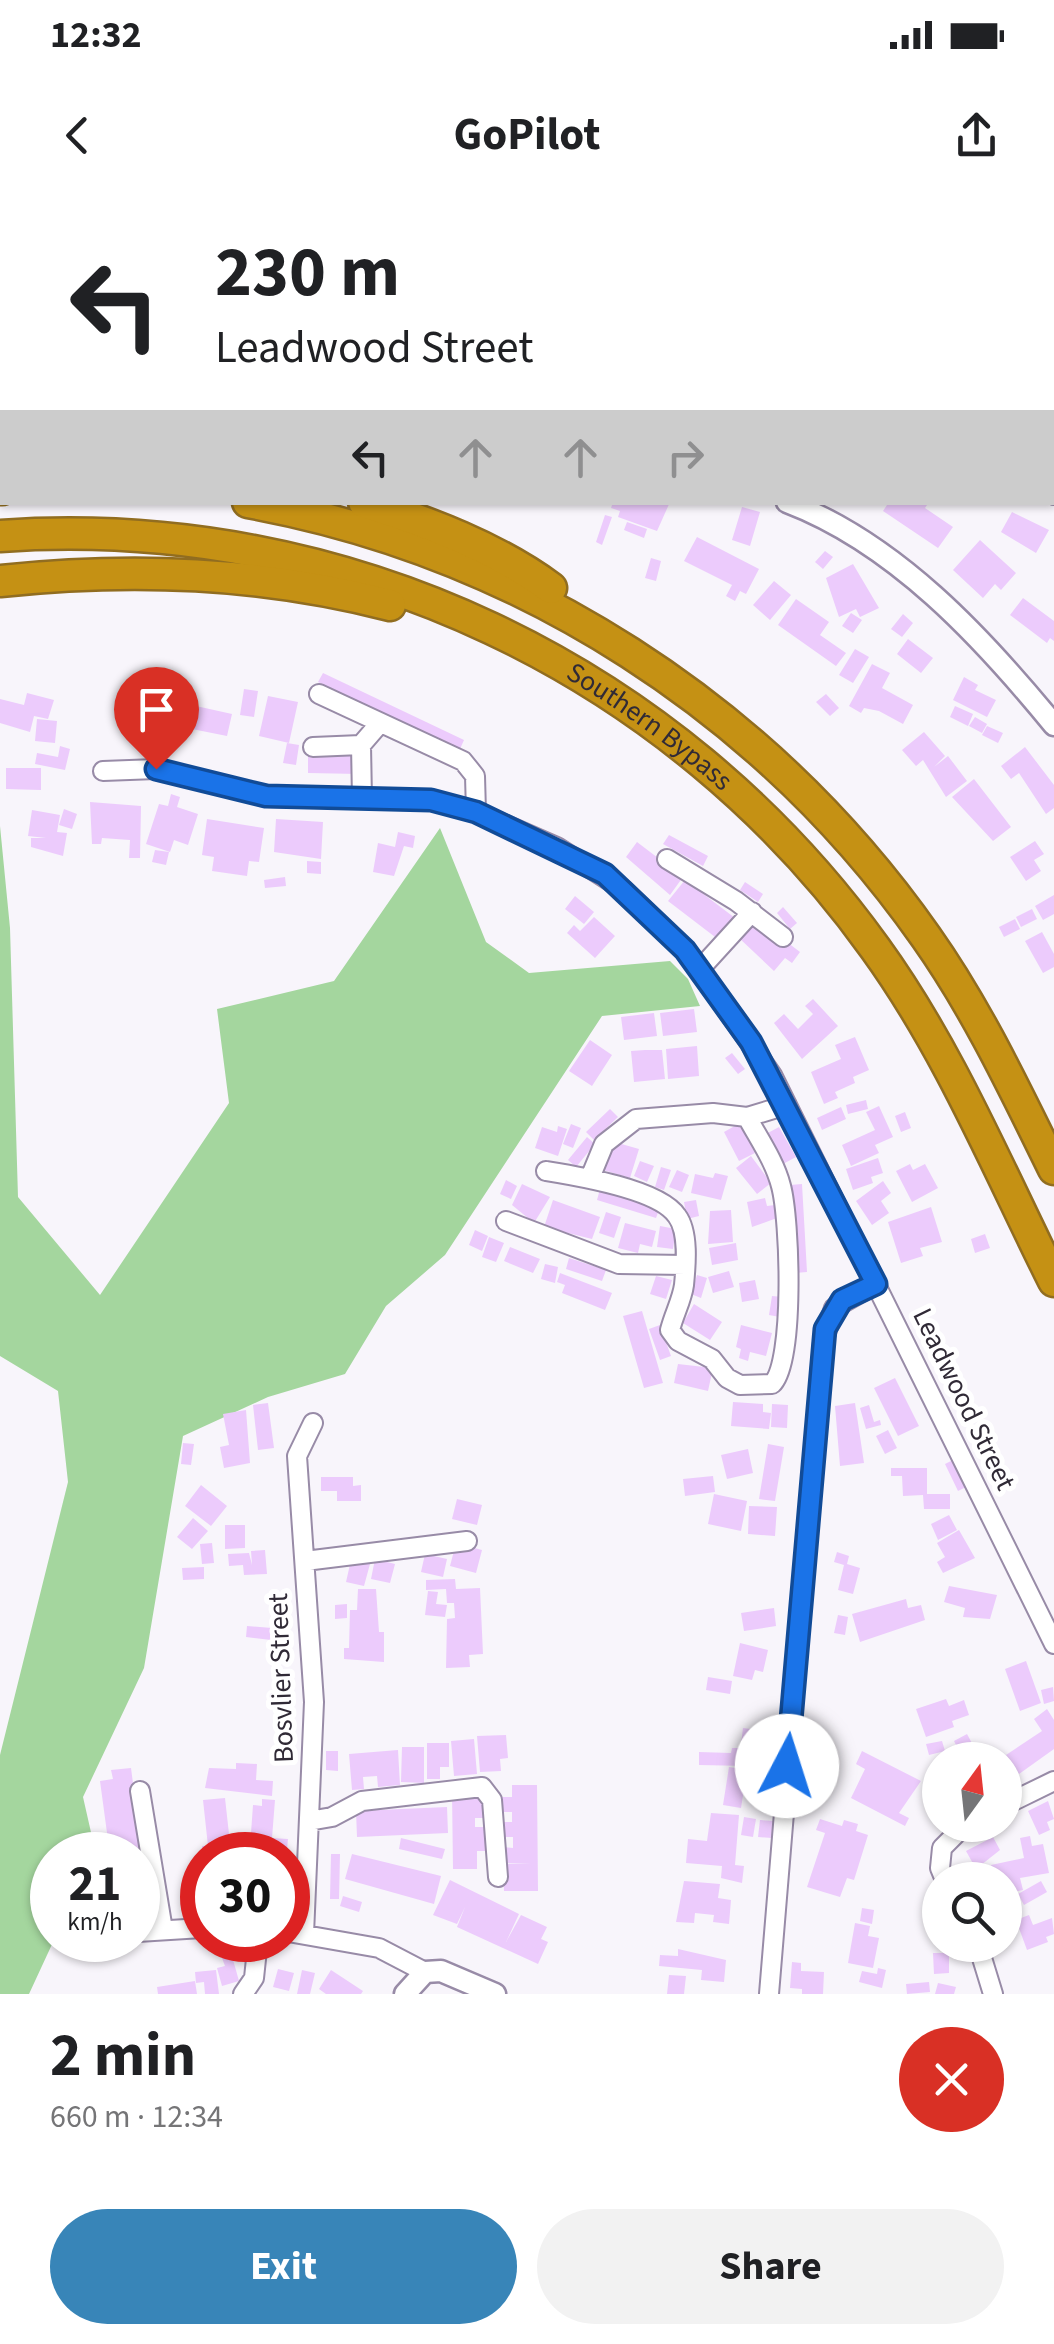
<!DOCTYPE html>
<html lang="en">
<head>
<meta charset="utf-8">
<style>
	body { margin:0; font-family:"Source Sans 3",sans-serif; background:#f2f2f2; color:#202124; height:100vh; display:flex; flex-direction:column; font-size:38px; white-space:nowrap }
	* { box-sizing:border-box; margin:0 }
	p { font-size:32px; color:#757577 }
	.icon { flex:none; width:55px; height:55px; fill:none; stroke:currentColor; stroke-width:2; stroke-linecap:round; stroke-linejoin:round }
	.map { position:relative; height:1794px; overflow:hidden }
	.side { display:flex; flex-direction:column; background:#fff; flex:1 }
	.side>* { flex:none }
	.guide { position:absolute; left:0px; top:0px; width:1055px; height:305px; box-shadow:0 2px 8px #0004; background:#fff; color:#202124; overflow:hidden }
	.needle { width:65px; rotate:15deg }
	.buttons { position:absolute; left:922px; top:1542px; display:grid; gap:20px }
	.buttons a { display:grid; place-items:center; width:100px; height:100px; border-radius:50%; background:#fff; box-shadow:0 2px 8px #0004; font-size:50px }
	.speed { position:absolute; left:30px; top:1632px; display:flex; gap:20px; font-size:50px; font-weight:700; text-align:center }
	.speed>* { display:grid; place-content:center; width:130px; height:130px; border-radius:50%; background:#fff; box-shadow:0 2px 8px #0004; line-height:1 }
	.speed small { font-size:25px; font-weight:400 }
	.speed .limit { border:15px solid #d22; background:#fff; color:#111 }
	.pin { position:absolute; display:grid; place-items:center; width:85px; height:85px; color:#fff; margin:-102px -42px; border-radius:50% 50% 50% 0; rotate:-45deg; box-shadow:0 0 10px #0007 }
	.pin .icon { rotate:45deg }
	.me { position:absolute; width:110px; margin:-55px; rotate:5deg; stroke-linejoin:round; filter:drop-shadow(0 0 8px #0008) }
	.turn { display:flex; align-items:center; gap:35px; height:210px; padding:0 50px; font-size:45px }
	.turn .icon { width:130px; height:130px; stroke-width:2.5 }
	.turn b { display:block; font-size:70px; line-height:85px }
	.lanes { display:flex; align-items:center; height:95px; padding:0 50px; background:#0003; justify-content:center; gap:50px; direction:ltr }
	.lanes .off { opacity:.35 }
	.round { display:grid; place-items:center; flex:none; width:105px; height:105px; border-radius:52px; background:#f2f2f2 }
	.overview { display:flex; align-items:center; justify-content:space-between; height:170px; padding:0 50px }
	h1 { font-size:60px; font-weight:700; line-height:75px }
	.primary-button { display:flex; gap:20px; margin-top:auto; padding:20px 50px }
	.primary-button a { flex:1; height:115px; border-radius:60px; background:#3885b8; color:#fff; font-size:40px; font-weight:700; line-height:115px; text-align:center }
	.primary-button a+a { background:#f2f2f2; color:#202124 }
	.status { display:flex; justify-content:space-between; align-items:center; height:70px; padding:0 50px; background:#fff; direction:ltr }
	.status svg { height:28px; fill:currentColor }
	header { display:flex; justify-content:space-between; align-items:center; height:130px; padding:0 50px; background:#fff; font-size:45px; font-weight:700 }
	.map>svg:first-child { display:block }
	.forest { fill:#a4d69e }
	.building { fill:#eccbfc }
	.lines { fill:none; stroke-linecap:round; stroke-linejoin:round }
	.minor-casing { stroke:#988ba7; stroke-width:22 }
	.tertiary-casing { stroke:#988ba7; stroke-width:25 }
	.secondary-casing { stroke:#988ba7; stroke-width:28 }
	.motorway-casing { stroke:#916d20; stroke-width:35 }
	.minor { stroke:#fff; stroke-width:18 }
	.tertiary { stroke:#fff; stroke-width:20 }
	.secondary { stroke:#fff; stroke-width:22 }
	.motorway { stroke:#c59114; stroke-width:30 }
	.route-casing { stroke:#114b97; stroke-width:25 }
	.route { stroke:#1a73e8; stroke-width:18 }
	.labels { text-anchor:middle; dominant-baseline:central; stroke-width:10; stroke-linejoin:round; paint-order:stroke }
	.street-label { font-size:28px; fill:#302a36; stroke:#fff }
</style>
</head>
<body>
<div class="status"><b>12:32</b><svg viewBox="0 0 49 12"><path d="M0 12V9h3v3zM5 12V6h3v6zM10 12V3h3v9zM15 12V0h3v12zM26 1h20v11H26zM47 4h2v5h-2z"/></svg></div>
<header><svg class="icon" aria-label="back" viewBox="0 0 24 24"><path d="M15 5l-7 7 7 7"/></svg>GoPilot<svg class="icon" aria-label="share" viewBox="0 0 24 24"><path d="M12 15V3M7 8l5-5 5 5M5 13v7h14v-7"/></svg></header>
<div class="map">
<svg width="1054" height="1794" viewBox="0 0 1054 1794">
	<rect width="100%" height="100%" fill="#f8f5fb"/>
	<!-- forest -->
	<path class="forest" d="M0,626L10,728L18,997L100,1095L229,903L217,809L334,781L440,628L486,742L529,773L670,761L688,779L700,806L602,816L445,1055L386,1106L345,1174L268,1197L183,1236L144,1468L83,1597L95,1650L93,1655H52L54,1740L29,1794H0V1555L68,1282L58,1191L0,1156Z"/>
	<!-- building -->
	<path class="building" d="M613,302H670L657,331L618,317L620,311L611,308Z
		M889,302H929L925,308L953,327L938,348L883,311Z
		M742,307L760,312L750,346L732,340Z
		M1012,312L1049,330L1036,353L1001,332Z
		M605,315L612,317L602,345L596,342Z
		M627,322L647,329L644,338L624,330Z
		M697,337L759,369L746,394L740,391L735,401L726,396L732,385L684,361Z
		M980,340L1016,373L1001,390L995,384L983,398L953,370Z
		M825,351L833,357L823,369L815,362Z
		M651,358L661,361L656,381L645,378Z
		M853,364L879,408L860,417L856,409L839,417L826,378Z
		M774,381L791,395L770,420L753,405Z
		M1023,398L1054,421V441L1050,438L1047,443L1010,415Z
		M796,399L829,422L820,435L846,453L836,466L778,425Z
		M851,413L862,420L853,433L842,426Z
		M903,414L913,423L902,437L891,429Z
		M908,439L933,458L921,473L897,454Z
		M855,449L869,457L853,483L839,475Z
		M872,464L890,473L882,488L913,505L903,524L879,511L864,508L861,513L849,506Z
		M323,473L464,540L460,549L318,482Z
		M964,477L978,485L975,490L996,500L987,517L953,500Z
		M244,489L258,491L254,517L240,515Z
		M27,493L54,500L48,519L34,516L30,532L0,523V499L24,505Z
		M826,494L839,508L830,516L816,502Z
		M268,496L298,502L289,543L259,536Z
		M196,506L232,514L227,536L192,529L190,536L179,534L183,515L194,517Z
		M955,506L973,514L968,526L950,517Z
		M975,517L987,524L982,533L969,526Z
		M37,519L57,521L55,543L35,541Z
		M987,526L1003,533L998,543L982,535Z
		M924,532L945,556L934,567L948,556L967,581L946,597L923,560L916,566L902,550Z
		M287,543L299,545L296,565L283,563Z
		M60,546L70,549L65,570L35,564L37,553L58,557Z
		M1025,547L1054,585V608L1046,614L1019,573L1011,579L1001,566Z
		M308,550H359V574L308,573Z
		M6,568H41V590L6,589Z
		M974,579L1011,627L993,641L952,597Z
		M171,594L180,597L177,607L198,614L188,645L174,640L170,652L146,644L159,604L168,606Z
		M90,602L141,606L140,658H129L130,640L102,638L101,644H92Z
		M64,609L77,614L72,629L59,625Z
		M32,610L60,615L57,632L67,633L63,656L31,647V638H46L28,636Z
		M207,619L264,628L259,662L249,661L247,676L212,671L214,657L202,655Z
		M276,619L323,622L321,659L274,652Z
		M398,632L415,636L413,648L404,646L394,676L373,672L378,643L395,647Z
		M669,635L708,656L703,666L663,644Z
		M1035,641L1044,654L1034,660L1041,671L1026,681L1010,657Z
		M637,642L683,677L670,695L626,657Z
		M155,650L169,652L166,665L152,662Z
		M307,661L321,662V674L307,673Z
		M285,677L286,686L265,688L264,680Z
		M685,680L735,718L719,740L668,701Z
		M745,682L763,694L758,702L740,690Z
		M1054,695V714L1043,720L1035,706Z
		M575,696L594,712L584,724L565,709Z
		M783,707L797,723L790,729L777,713Z
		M1032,709L1037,719L1021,727L1016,717Z
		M594,717L615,736L595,758L567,733L574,725L580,731Z
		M754,717L800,752L792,763L785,758L774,771L738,737Z
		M1015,719L1020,729L1004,737L999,727Z
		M1042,732L1054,754V767L1043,773L1025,741Z
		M813,799L838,826L802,859L774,823L784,814L798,829L813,814L805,806Z
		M694,809L697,832L663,836L660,813Z
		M654,813L657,836L624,840L621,817Z
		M855,837L869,870L853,877L855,883L835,892L838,898L824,904L811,872L841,859L835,845Z
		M590,840L612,855L592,886L569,871Z
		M697,846L699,876L668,879L666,849Z
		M645,850H662L665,879L634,882L631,851Z
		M732,853L745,869L738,874L725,858Z
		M866,900L868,909L848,914L846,905Z
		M879,906L893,937L875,945L879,953L851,966L842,945L875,930L866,912Z
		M841,907L846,919L822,930L817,918Z
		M610,909L618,917L594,940L586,932Z
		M905,912L911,928L901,932L895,916Z
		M740,923L755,953L739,961L724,932Z
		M571,924L581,928L573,948L563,944Z
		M558,926L567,929L558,956L535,948L542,927L557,932Z
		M779,927L796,957L783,964L766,934Z
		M587,937L595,944L576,967L568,960Z
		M611,941L639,949L630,978L603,970Z
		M751,956L771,983L757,994L736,968Z
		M878,958L883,973L871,977L873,983L853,990L846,969Z
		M640,961L654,966L647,982L634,976Z
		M910,964L913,970L925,964L938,988L912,1002L896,971Z
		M661,967L671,970L664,990L655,987Z
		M677,970L689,975L682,992L669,987Z
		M715,973L728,976L721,1000L691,993L695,974L713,978Z
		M506,980L517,986L511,999L500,994Z
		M883,981L891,993L881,1001L889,1013L872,1025L856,1001Z
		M522,984L550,997L534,1023L512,1005Z
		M802,984L807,1072L795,1073L790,985Z
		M600,989L660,1007L656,1018L597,1000Z
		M765,998L767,1006L775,1005L777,1018L752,1027L747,1002Z
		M553,1000L600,1017L592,1039L544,1027Z
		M696,1000L699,1016L687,1019L684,1002Z
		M931,1007L942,1042L920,1048L923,1056L901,1063L888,1022Z
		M731,1010L733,1042L708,1044L710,1011Z
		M606,1012L621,1017L614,1038L599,1033Z
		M625,1023L656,1031L652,1047L640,1044L638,1053L618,1048Z
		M660,1026L676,1029L673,1049L657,1047Z
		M475,1030L488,1036L482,1051L469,1045Z
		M985,1034L990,1048L975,1053L971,1039Z
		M489,1037L504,1043L496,1062L482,1057Z
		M736,1043L738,1060L712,1065L709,1048Z
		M510,1047L540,1059L533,1073L504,1061Z
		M569,1058L606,1070L602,1081L566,1069Z
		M545,1064L558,1067L555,1083L541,1079Z
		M729,1071L734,1087L713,1093L708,1077Z
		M560,1073L612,1093L605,1110L562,1093L565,1085L557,1082Z
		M697,1075L707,1078L701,1098L691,1094Z
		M656,1076L672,1080L666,1099L650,1094Z
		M755,1080L759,1099L742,1102L739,1083Z
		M772,1096L783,1097L780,1117L769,1115Z
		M694,1104L722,1122L710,1140L683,1123Z
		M642,1111L663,1183L644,1188L623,1116Z
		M660,1125L671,1156L660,1160L649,1129Z
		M741,1125L772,1133L766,1156L750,1152L748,1161L739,1158L741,1149L736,1147Z
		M678,1164L713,1168L708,1191L674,1183Z
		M895,1178L919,1226L898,1236L874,1188Z
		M733,1202L763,1204V1212L771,1213L769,1229L731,1226Z
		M268,1203L274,1248L258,1250L253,1205Z
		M855,1203L864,1263L840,1266L835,1206Z
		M772,1204L788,1205L787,1228L771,1227Z
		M869,1205L874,1222L880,1220L881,1225L866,1229L860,1208Z
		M246,1210L250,1263L224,1268L220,1247L229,1245L223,1214Z
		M888,1230L897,1248L885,1254L876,1236Z
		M183,1243L194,1244L191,1265L181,1264Z
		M768,1244L784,1247L775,1301L759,1299Z
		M748,1249L753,1273L727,1279L721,1255Z
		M953,1260L966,1287L958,1291L945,1264Z
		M891,1268H927V1294H950V1309H924L923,1295L903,1296L902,1276H891Z
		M713,1276L715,1292L685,1296L683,1279Z
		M321,1277H353V1286L361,1285V1301H337V1291H321Z
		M201,1285L227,1306L211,1326L185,1306Z
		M714,1294L747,1301L741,1331L708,1324Z
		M457,1299L482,1305L477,1325L452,1319Z
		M749,1306L777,1307L775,1336L748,1334Z
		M949,1315L957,1330L938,1340L931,1324Z
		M193,1318L208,1331L192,1349L177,1337Z
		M225,1325H245V1348L225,1349Z
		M959,1330L975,1358L943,1373L937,1362L945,1357L937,1343Z
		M212,1343L214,1363L202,1364L200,1344Z
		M456,1343L482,1350L476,1373L450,1366Z
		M265,1350L267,1374L244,1375L243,1365L229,1366L228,1354L249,1353L252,1365L251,1351Z
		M837,1352L849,1356L847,1364L860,1368L853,1394L838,1390L844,1365L834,1362Z
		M425,1354L447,1359L443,1377L421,1372Z
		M375,1359L395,1364L390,1383L371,1379Z
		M351,1360L370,1364L364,1386L346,1382Z
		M204,1367V1379L183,1380L182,1368Z
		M455,1379L456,1389L480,1388L483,1454L469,1455L470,1467L446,1468L447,1419L455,1418L454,1403H447L446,1389L426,1390V1380Z
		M949,1386L997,1395L990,1419L963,1417L965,1408L944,1402Z
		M358,1389H376L379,1432H384V1462L344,1459V1448H349L350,1410H357Z
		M428,1391L438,1392L436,1404L447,1405L445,1417L425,1415Z
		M906,1399L908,1408L921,1405L925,1420L860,1442L852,1414Z
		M347,1404V1418L335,1419V1405Z
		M774,1408L776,1426L744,1431L741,1413Z
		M838,1415L848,1417L845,1435L834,1433Z
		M247,1426L272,1428L271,1440L246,1437Z
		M740,1443L768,1450L763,1472L755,1470L752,1480L733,1476Z
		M1026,1461L1041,1503L1020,1511L1005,1469Z
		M708,1477L732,1481L730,1494L706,1490Z
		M1053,1487L1054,1501L1044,1504L1041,1490Z
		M946,1499L949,1506L964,1500L969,1515L952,1521L954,1527L926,1537L916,1509Z
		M1047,1509L1054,1520V1549L1019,1574L1006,1555L1042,1531L1034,1519Z
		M743,1528L758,1530L755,1546L741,1544Z
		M967,1534L981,1560H936L958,1549L954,1541Z
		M506,1535L508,1558L500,1559L501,1571L480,1572L477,1536Z
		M474,1539L477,1574L454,1576L451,1541Z
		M942,1541L945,1551L929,1555L926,1544Z
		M427,1543H449V1567H440V1579H427Z
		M402,1547H424V1583L401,1582Z
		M732,1548H749L748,1566L699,1565V1552L731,1553Z
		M398,1550L400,1585L378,1587L377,1576L363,1577L364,1589L352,1590L349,1554Z
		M326,1551H338V1571L326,1570Z
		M862,1551L921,1581L899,1613L909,1618L905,1626L851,1598L865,1569L856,1564Z
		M236,1563L257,1564L256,1580L273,1581L272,1596L205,1588L209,1568L236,1569Z
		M729,1567L747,1570L741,1608L723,1605Z
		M131,1568L146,1683L138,1685V1655H110L100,1581L113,1579L111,1570Z
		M512,1585H537L538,1691H504L503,1664H531L503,1663V1647L513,1648V1637H502V1622H512V1612H502V1597H512Z
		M452,1592H486L487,1618H475V1627H488V1651H477V1669H453Z
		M225,1598L230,1643L214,1645H220L221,1655H203L202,1646H208L203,1600Z
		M262,1599L275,1600L272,1638L288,1639L287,1649L250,1647L253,1605L262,1606Z
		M1048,1601L1054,1619L1047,1622L1050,1630L1039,1635L1028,1611Z
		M447,1607L448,1633L357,1637L356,1611Z
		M711,1613L739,1615L735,1665L744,1666L742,1683L721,1678L722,1666L686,1663L688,1639L707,1641Z
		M744,1617L756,1619L753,1637L741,1635Z
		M820,1619L842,1626L844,1620L858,1624L856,1631L868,1635L854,1680L847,1678L840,1697L807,1687L825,1633L816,1630Z
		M760,1620L774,1621L772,1638L758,1637Z
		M1030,1636L1032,1646L1043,1644L1049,1673L1020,1678L1023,1690L1005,1694V1680H994L991,1665L1024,1658L1020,1638Z
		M993,1637L1000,1650L976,1669L966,1651Z
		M401,1638L445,1649L442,1659L399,1649Z
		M331,1654H340L339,1699H330Z
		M352,1654L441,1676L434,1704L345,1679Z
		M450,1680L519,1714L506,1742L521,1715L547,1727L541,1739L548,1742L538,1764L457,1727L465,1707L457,1724L433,1715Z
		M684,1681L720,1684L718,1698L731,1700L729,1724L713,1722L714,1715L695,1713L694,1723L676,1722Z
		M1041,1681L1047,1692L1024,1705L1018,1694Z
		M343,1696L362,1702L359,1712L340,1706Z
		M862,1708L874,1710L872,1724L860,1721Z
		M1029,1715L1033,1725L1052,1718L1054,1734L1046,1737L1048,1742L1027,1750L1016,1720Z
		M855,1723L870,1726L868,1736L879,1738L873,1768L848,1763Z
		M678,1749L726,1760L724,1782L701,1780L702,1770L659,1766L660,1755L678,1756Z
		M933,1753H949V1773L934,1774Z
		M232,1756L239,1781L222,1786L217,1768L225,1766L222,1758Z
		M792,1762L801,1763V1771L824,1772L823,1794H802V1789L790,1788Z
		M878,1768L886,1770L882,1788L859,1782L862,1771L877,1774Z
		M278,1769L294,1773L289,1791L273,1787Z
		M216,1770L219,1794H205L204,1782L196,1783L195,1772Z
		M302,1770L315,1773L310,1794H297Z
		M331,1770L363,1791L361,1794H326L319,1789Z
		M669,1775L686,1776L684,1794H667Z
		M195,1781L197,1794H158L157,1787Z
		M929,1782L930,1792L907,1794L906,1784Z
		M938,1783L956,1787L954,1794H935Z"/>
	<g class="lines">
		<defs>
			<path id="minor" d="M565,0L568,2
				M869,0L872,2
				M206,2L208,0
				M954,2L956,0
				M1052,294L1054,295
				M319,494L463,561L475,576L476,612
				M361,545L362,599
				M313,547L361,545L380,523
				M103,571L156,569L267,597L431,600L476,612L557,647L624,690L685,750L772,875L1054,1444
				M667,659L736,701L783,737
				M700,769L752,712
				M546,971C577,976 659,989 677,1016C689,1032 686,1065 684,1085C682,1100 674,1114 670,1130L678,1141L712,1159L727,1178L740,1185L772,1184C795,1163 790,1019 781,986C775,962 759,939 747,917
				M590,978L604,944L636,919L713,913L747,917L787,905
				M506,1021L619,1064L685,1065
				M305,1361L467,1341
				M140,1591L163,1730
				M1005,1605L1054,1581
				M309,1621L332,1617L362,1601L482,1587L492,1600L498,1677
				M945,1680L940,1668L942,1648L965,1625
				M138,1732L202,1728
				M288,1732L379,1748L425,1772
				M304,1734L314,1502L297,1256L313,1223
				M978,1745L993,1794
				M243,1794L254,1778L258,1740
				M769,1794L823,1142L834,1108L876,1084"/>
			<path id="tertiary" d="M233,0L235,2
				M787,302C895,343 982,437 1054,525
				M405,1794L425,1772L441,1771L495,1794"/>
			<path id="secondary" d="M1037,0L1040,2
				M1052,15L1054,16"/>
			<g id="motorway">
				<path d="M0,246H2"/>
				<path d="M0,289H2"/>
				<path d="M248,302C522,352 766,509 926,737C977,809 1015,890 1054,969"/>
				<path d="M364,302C428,322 497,348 551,388"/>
				<path id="s1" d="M0,336C343,312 675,469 875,748C949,850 998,969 1054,1081"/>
				<path d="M0,381C133,367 260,372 390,405"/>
			</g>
		</defs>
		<!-- minor casing -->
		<use href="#minor" class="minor-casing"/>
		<!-- tertiary casing -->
		<use href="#tertiary" class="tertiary-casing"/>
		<!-- secondary casing -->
		<use href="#secondary" class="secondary-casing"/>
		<!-- motorway casing -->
		<use href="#motorway" class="motorway-casing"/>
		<!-- minor -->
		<use href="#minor" class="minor"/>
		<!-- tertiary -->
		<use href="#tertiary" class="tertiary"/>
		<!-- secondary -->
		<use href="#secondary" class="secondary"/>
		<!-- motorway -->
		<use href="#motorway" class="motorway"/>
	</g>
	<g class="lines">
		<defs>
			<path id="route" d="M156,569L266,596L431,600L476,612L605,674L685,750L751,842L876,1084L842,1100L825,1129L787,1566"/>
		</defs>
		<!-- route casing -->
		<use href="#route" class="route-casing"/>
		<!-- route -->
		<use href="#route" class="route"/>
	</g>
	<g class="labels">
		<!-- street labels -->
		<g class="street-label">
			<text stroke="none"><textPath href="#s1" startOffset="692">Southern Bypass</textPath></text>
			<text transform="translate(964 1199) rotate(64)">Leadwood Street</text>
			<text transform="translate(281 1478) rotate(-92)">Bosvlier Street</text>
		</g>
	</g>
</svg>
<div class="buttons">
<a><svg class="needle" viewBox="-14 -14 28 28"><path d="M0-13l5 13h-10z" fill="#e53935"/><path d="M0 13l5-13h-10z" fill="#757577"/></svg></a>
<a><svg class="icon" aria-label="search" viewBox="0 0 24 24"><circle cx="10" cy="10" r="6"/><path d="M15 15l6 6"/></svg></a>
</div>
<div class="speed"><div>21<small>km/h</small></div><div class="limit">30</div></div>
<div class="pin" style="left:156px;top:569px;background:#d93025"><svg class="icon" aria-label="arrive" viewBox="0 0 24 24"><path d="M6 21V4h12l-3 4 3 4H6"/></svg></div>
<svg class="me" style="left:787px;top:1566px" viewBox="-20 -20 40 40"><circle r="19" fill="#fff"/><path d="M0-13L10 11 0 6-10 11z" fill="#1a73e8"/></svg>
<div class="guide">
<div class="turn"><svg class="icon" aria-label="left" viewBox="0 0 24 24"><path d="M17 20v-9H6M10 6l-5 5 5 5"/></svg><div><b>230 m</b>Leadwood Street</div></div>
<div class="lanes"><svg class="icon" aria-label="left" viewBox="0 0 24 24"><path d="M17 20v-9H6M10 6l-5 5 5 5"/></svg><svg class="icon off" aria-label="ahead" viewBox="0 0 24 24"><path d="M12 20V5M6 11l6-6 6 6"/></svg><svg class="icon off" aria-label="ahead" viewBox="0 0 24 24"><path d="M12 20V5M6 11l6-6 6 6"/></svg><svg class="icon off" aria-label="right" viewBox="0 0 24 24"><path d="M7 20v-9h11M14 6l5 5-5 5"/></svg></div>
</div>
</div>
<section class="side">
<div class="overview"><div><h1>2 min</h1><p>660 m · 12:34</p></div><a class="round" style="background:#d93025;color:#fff"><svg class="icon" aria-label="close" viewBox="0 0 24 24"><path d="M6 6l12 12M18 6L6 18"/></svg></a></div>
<div class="primary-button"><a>Exit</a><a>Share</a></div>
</section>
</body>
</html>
